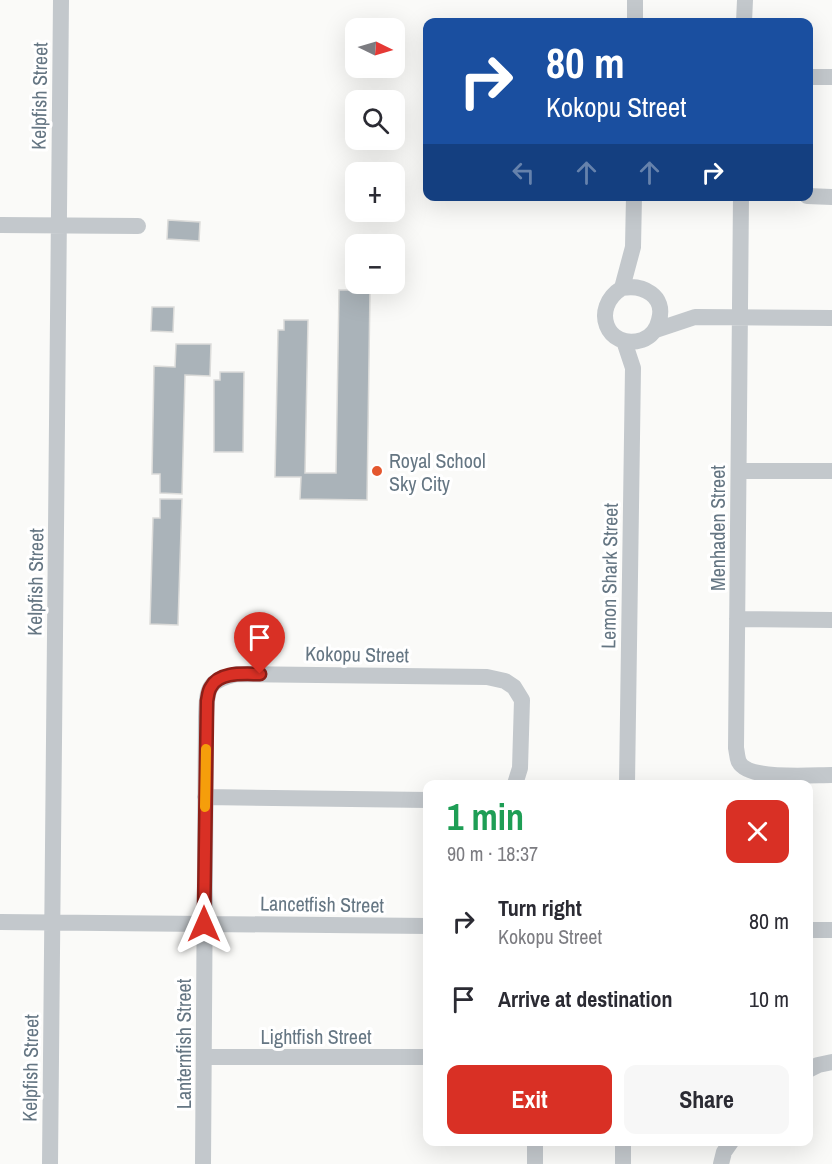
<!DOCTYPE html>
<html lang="en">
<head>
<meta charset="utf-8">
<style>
	body { margin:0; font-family:"Archivo Narrow",sans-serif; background:#f7f7f7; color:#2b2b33; height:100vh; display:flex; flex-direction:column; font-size:22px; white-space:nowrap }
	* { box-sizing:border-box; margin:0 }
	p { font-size:20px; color:#7c7c81 }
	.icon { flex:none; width:33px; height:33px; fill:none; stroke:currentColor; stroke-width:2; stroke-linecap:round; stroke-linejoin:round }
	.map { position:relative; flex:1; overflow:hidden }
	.sheet { position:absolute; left:423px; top:780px; width:390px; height:366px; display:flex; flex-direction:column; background:#fff; border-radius:12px; box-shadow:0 6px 24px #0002 }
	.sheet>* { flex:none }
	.guide { position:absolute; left:423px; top:18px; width:390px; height:183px; border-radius:12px; box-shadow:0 6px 24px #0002; background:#1a4fa0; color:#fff; overflow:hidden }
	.needle { width:39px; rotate:95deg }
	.controls { position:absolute; left:345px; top:18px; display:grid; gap:12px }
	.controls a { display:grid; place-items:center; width:60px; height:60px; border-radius:12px; background:#fff; box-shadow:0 6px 24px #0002; font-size:30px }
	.pin { position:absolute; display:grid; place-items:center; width:51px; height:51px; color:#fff; margin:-62px -26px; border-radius:50% 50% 50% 0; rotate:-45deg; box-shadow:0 0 6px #0007 }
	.pin .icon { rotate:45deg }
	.me { position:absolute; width:66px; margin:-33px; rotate:0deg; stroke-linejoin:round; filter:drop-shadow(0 0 4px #0008) }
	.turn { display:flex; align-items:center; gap:21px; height:126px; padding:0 24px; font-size:27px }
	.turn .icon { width:78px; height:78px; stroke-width:2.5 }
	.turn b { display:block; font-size:42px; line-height:51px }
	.lanes { display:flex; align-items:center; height:57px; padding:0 24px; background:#0003; justify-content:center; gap:30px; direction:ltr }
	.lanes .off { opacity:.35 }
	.round { display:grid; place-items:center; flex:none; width:63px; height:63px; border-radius:12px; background:#f7f7f7 }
	.overview { display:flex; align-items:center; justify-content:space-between; height:102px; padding:0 24px }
	h1 { font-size:36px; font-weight:800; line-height:45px; color:#1e9e55 }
	.cta { display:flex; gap:12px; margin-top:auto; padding:12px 24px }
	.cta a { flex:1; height:69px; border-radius:12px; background:#d93025; color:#fff; font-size:24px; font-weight:800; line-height:69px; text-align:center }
	.cta a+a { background:#f7f7f7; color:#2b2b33 }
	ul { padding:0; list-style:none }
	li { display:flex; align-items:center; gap:18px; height:78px; padding:0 24px }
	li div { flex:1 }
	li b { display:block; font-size:22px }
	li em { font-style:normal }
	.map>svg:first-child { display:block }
	.building { fill:#aab3b9; stroke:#dcdcda; stroke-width:1.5 }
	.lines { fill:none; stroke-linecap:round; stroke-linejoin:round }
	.minor { stroke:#c3c8cc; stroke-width:16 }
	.route-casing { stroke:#8d1f18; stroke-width:15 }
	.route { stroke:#d93025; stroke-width:10 }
	.slow { stroke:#f59e0b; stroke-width:10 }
	.poi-dot { fill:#e4572e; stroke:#fff; stroke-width:2 }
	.labels { text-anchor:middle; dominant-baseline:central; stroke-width:6; stroke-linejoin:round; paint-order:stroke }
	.street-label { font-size:20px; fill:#657683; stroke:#fff }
	.poi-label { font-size:20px; fill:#657683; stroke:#fff; text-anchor:start }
</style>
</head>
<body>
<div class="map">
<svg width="832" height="1164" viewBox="0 0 832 1164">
	<rect width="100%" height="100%" fill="#fafaf8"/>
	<!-- building -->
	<path class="building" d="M168,220L200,222L199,241L167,239Z
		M339,290H370L367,500L300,499L301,477H275L278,330H284V320H308L305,473H336Z
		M152,307H174L173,332L151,331Z
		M176,344H211L210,376L185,375L182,494L160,493V474H152L154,366L175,367Z
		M220,372H244L243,452H214V380H220Z
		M160,499H182L178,625L150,624L153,518H160Z"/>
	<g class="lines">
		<!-- minor -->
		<path class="minor" d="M635,22V0
			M744,22L745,0
			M808,77H832
			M741,196L736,748C737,752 737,758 739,762C749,781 812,775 832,775
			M807,196L832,197
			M0,225L138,226
			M622,288C643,284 666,296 659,320C657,329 651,337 642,340C607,351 590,308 622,288L633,247L634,196
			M656,330L695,317L832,318
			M624,341L633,368L627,784
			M739,471H832
			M737,619L832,620
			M205,797L428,800
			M0,922L428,926
			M808,930H832
			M204,1057H428
			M808,1070L818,1065L832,1062
			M50,1164L61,0
			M203,1164L206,717C207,688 207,681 237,674L487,677L505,681L514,687L522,700L520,768L515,784
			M535,1164V1142
			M623,1164V1142
			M721,1164L724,1152L731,1142"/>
	</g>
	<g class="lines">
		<defs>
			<path id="route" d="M204,924L207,701C208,697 208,691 211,687C219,671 245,674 260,674"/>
		</defs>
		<!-- route casing -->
		<use href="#route" class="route-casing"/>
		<!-- route -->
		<use href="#route" class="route"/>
		<!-- slow -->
		<path class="slow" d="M205,807L206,749"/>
	</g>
	<!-- markers -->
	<circle class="poi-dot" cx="377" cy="471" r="6"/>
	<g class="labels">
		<!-- street labels -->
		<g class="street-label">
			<text transform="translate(39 96) rotate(-89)">Kelpfish Street</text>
			<text transform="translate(717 528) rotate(-90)">Menhaden Street</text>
			<text transform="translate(609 576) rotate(-89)">Lemon Shark Street</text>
			<text transform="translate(35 582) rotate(-89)">Kelpfish Street</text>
			<text transform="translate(357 654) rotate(1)">Kokopu Street</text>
			<text transform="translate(322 904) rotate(1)">Lancetfish Street</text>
			<text x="316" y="1036">Lightfish Street</text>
			<text transform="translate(183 1044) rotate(-90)">Lanternfish Street</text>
			<text transform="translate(30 1068) rotate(-89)">Kelpfish Street</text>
		</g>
		<!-- poi labels -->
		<g class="poi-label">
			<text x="389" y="460">Royal School<tspan x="389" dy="23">Sky City</tspan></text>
		</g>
	</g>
</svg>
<div class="controls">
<a><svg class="needle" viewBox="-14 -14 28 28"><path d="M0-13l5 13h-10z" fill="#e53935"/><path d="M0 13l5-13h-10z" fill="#7c7c81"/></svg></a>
<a><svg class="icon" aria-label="search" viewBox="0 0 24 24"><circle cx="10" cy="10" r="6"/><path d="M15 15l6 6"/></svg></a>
<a>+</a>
<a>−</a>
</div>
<div class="pin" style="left:260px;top:674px;background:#d93025"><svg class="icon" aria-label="arrive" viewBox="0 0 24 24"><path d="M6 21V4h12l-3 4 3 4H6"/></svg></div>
<svg class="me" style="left:204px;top:924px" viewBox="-20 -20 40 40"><path d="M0-17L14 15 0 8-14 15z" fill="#d93025" stroke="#fff" stroke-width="4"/></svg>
<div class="guide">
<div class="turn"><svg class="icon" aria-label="right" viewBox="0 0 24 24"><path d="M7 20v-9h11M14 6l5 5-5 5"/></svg><div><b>80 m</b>Kokopu Street</div></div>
<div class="lanes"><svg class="icon off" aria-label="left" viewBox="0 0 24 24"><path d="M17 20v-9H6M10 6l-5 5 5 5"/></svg><svg class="icon off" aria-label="ahead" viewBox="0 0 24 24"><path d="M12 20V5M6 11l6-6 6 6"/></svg><svg class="icon off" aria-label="ahead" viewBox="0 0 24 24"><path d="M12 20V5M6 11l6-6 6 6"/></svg><svg class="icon" aria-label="right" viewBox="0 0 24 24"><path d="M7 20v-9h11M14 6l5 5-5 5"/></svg></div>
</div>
<section class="sheet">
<div class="overview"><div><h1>1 min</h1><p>90 m · 18:37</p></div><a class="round" style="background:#d93025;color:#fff"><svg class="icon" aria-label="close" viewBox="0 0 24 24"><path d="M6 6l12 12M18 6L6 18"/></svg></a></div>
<ul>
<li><svg class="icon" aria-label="right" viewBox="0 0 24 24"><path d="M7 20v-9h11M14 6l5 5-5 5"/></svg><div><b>Turn right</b><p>Kokopu Street</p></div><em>80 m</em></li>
<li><svg class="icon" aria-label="arrive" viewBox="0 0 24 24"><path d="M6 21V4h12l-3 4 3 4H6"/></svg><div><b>Arrive at destination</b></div><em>10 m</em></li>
</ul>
<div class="cta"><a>Exit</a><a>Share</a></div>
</section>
</div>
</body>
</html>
